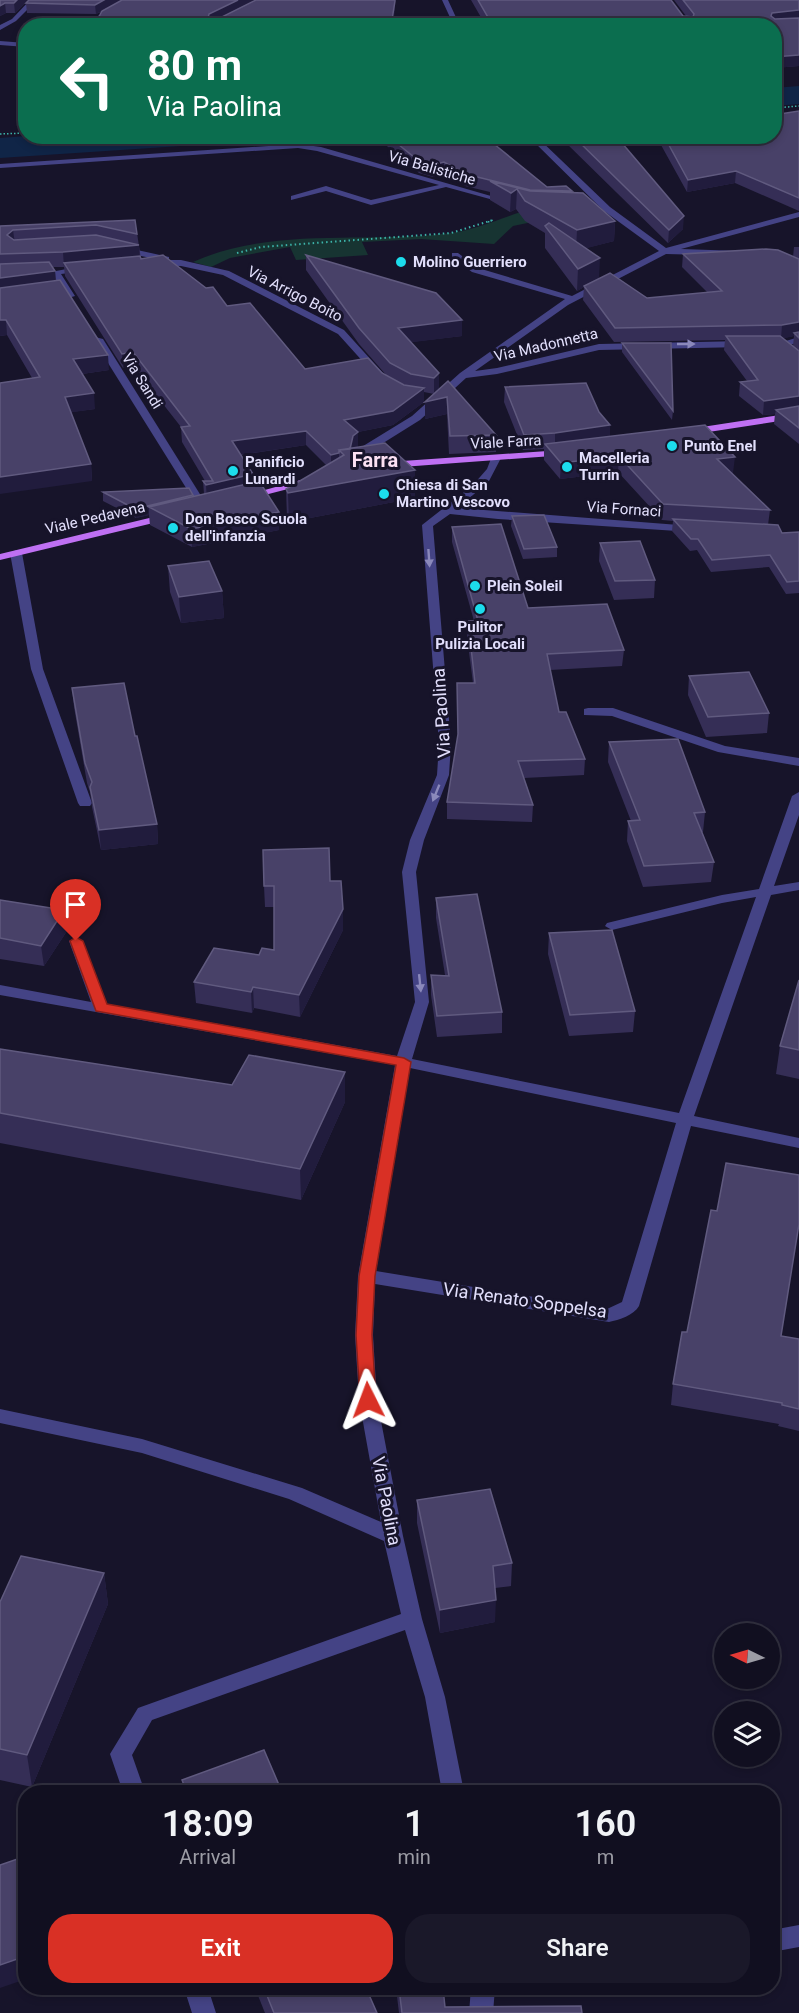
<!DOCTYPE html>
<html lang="en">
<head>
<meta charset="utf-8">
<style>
	body { margin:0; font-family:Roboto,sans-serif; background:#1a1829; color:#f1f3f6; height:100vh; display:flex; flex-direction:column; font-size:22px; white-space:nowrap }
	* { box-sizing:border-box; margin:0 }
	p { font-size:20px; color:#9c9ca5 }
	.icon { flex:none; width:33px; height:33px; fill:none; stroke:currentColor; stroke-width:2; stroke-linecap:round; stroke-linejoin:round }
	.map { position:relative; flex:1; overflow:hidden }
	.drawer { position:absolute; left:18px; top:1785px; width:762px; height:210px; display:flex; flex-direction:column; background:#110f20; border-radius:24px; box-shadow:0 3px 9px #0003,0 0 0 2px #302f3e }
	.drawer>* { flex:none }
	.guide { position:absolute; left:18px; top:18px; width:764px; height:126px; border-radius:24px; box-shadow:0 3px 9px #0003,0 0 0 2px #302f3e; background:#0b6e4f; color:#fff; overflow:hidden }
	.needle { width:39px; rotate:275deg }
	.controls { position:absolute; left:714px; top:1623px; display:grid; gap:12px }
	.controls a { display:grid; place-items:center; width:66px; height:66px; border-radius:50%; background:#110f20; box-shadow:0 3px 9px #0003,0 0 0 2px #302f3e; font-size:30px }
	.pin { position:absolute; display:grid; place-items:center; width:51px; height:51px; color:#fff; margin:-62px -26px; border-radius:50% 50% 50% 0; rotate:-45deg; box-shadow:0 0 6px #0007 }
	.pin .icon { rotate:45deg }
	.me { position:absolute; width:66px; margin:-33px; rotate:357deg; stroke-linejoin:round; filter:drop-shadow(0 0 4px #0008) }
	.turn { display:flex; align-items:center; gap:21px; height:126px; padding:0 30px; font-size:27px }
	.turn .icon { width:78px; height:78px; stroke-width:2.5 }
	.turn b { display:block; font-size:42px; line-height:51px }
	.eta { display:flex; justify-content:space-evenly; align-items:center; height:102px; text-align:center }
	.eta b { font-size:36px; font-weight:600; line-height:42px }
	.cta { display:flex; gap:12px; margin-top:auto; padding:12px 30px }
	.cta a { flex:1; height:69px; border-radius:24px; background:#d93025; color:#fff; font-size:24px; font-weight:600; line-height:69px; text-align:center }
	.cta a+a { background:#1a1829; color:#f1f3f6 }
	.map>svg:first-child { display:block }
	.green { fill:#173432 }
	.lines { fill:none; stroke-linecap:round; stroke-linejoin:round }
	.river { fill:#102547; fill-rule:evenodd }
	.path-far1 { stroke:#3cb4aa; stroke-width:1.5; stroke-dasharray:1.5 2; stroke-linecap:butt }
	.path { stroke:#3cb4aa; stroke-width:2; stroke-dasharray:1.5 3; stroke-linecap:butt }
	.minor { fill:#444385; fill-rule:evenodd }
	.major { fill:#bf70f3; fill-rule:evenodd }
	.wall { fill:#352e56; fill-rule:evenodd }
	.shaded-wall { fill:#211c3d }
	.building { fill:#484168; stroke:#605a7f; stroke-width:1.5 }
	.oneway { fill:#8b89bb }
	.route { fill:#d93025; stroke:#8d1f18; stroke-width:1.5 }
	.poi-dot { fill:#1cdcec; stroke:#17142a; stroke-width:2 }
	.labels { text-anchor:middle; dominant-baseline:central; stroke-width:6; stroke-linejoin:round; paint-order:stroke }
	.far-street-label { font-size:15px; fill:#e2dffc; stroke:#17142a }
	.far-poi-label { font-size:15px; font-weight:bold; fill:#e2dffc; stroke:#17142a; text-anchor:start }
	.street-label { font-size:18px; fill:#e2dffc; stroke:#17142a }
	.far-district-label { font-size:20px; font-weight:bold; fill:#fce1f3; stroke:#17142a }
</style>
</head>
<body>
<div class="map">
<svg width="799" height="2013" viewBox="0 0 799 2013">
	<rect width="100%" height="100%" fill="#17142a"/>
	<!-- green -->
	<path class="green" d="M521,212L537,221L513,226L494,244L421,239L362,242L368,255L296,260L290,247L230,258L211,267L193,262C273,226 366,244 451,233C474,230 499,219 521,212Z"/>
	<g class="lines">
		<!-- river -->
		<path class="river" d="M799,86V104L774,106V88Z
			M26,136H197L192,143L181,146L0,158V138Z"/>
		<!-- path-far1 -->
		<path class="path-far1" d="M774,108L799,106
			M0,134L26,133
			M488,222L493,220"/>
		<!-- path -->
		<path class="path" d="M237,253L261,247L451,233L493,220"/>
		<!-- minor -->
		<path class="minor" d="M30,0H37L16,21L0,30V25L12,19Z
			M128,0H136L88,26H79Z
			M442,0H448L460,26H454Z
			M0,41L26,43V47L0,45Z
			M528,136H536L610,207L666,248L799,212V217L681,249L741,251L745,254L744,256L666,254L568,305L475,371L497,368L599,344L744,341L749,344L744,347L599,350L497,374L466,378L420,420L364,455L361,462H353L355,451L412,416L460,373L565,299L472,272L452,257V253H458L478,268L572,296L659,251L604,211Z
			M298,144L321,147L512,202L508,204L446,187L371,205L326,191L291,200V196L326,186L371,200L439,185L317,151L298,148L0,168V164Z
			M119,246L169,257V260H181L229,271L344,330L383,373L375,375L338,334L223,275L181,266L151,265V261L161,260L116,251L115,249Z
			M82,266L85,267V271L61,274L75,296L68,298L51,272Z
			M95,337L103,339L208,507L207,509L198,507L93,339Z
			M799,337V343L788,345L799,356V364L776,344Z
			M496,455L501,458L489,481L458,508L692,526L697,529L692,532L498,519L450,514L433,526L451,744L449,775L424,840L416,872L429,1002L412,1059L679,1113L756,897L722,903L612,930L605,926L607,923L722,895L759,889L792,796L799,792V815L774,886L799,882V890L771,895L694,1116L799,1138V1148L691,1126L639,1306C634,1315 619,1320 609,1322L375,1284L373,1335L377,1400L403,1536L422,1619L445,1697L464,1792H442L425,1697L405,1630L152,1720L132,1755L145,1792H123L110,1754L138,1708L401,1614L384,1541L289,1499L142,1453L0,1423V1409L142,1439L302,1488L381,1522L359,1400L355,1335L358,1276L395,1065L0,995V985L91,1002L69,941L76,937L83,941L107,1004L397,1056L415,1002L402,872L410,840L437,775L439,744L422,525L473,485L487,469L492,456ZM410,1068L676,1123L622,1302L607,1309L376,1271Z
			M16,550L22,553L43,669L92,803L90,806H80L78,803L31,669L10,553Z
			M588,708H613L725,746L799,758V766L718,752L612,716L584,715V709Z
			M799,1925V1947L772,1952V1930Z
			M184,1988H208L216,2013H192Z
			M471,1988H495L493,2013H469Z"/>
		<!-- major -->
		<path class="major" d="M799,412V418L689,435L684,432L689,429Z
			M562,450L566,451V455L388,468L383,465L388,462Z
			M315,476L319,477V481L245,500L240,497Z
			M170,513L174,514V518L0,560V554Z"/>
	</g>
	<!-- wall -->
	<path class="wall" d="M0,0H28L15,13H6L0,16Z
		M471,0H671L683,16H686L674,0H799V66L774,68V26H486Z
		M26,3L395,10L101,12L96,14L27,13Z
		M799,111V211L735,183L687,192L661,145L662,136H774Z
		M375,136H484L547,187L572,191V192L615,221L614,241L586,248L599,279L647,298L708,293L682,267L683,254L793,257L794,247H799V444L774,424L775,414L763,415L739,396L740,382L747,381L724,350L725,340L614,342L583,300L584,287L577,291L545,248V233L525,221L516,209L510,212L490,200V192L465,186L444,173L433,177L419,173ZM794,336L793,346L783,338Z
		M564,136H616L683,229L668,243L564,141Z
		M135,220L141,259L227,306L305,369L382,373L387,376L359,344L306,270V255L462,336L411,342L439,373V389L496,435V452L449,454L447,414L425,419L434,394L424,392V402L393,425L358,432V447H357L415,498L289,522L287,518L286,489L327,466L306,445L241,455L253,482L279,530L192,547L150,525L149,515L136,518L103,501V492L193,497L204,494L203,481H205L182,442L181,427L134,367L123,368L65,276L64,267H53L55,271L56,280L109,370L82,374L95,409L71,412L91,464L92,481L7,335L0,336V226Z
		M622,343L673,411L672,420L622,352Z
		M505,387L599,412L610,425V436L733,473H732L770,510L768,525L782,533L799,532V593L786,594L769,567L711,572L697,550L690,551L672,531L673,521L662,520L618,472L560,479L544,460V449L523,450L504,402Z
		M512,516L557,547V557L523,559L511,526Z
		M452,527L528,608L624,650L622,666L550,670L559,712L585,759L584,775L524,778L533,805L532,822L447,819V802L458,738L457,683H473L467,637L468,621H474L452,542Z
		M600,543L655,580L654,598L614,600L599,561Z
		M168,566L222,591L224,618L181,623L170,592Z
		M689,676L769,713L767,733L706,737L688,695Z
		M72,688L157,824L158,844L101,850L92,807L90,792L87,783L74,707Z
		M609,742L705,812L703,832H702L714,862L711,882L643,887L627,841L628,821H631L608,762Z
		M330,881L343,930L300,1017L254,1008L252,1013L196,1003L194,982L259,955L274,950V907H265L264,886Z
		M436,898L502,1012V1033L437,1037L431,995V975H445L436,918Z
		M0,900L64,910L67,931L44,966L0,959Z
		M549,933L635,1011L633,1032L569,1036L548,954Z
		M799,980V1079L776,1074L780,1046Z
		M0,1049L232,1085L345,1072V1102L301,1200L0,1143Z
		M687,1332L781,1336L799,1339V1431L778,1426L779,1424L671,1405L673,1384Z
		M417,1500L512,1563L511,1586L495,1588V1622L440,1633L417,1523Z
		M104,1573L108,1604L32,1787L0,1780V1602Z
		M182,1780L282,1792H183Z
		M255,1988H366L377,2013H265Z
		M396,1988H443L445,2007L582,2013H399Z"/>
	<!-- shaded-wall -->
	<path class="shaded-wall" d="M17,0H28L15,13L14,3Z
		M104,0H123L96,14L95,5Z
		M238,0H258L209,26L208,18L209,14Z
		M395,1V10L393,26H391Z
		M5,3L6,13L0,16V6Z
		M799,10V21L771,24V16L772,13Z
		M799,55V66L774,68V57Z
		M444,162V173L433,177V165Z
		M736,171L735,183L687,192L688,180Z
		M517,189L516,209L510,212L511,193Z
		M684,216L683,229L668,243L669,230Z
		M615,221L614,241L576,251L577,230Z
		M13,230L15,244L7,235Z
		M139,245L140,259L64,263V267L63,252Z
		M600,258L599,279L577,291L578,269Z
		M55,271L56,285L0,293V278Z
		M0,320H6L7,335L0,336Z
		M462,320V336L398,344V328Z
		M799,322V336L794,333V336L781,339L782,325Z
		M133,352L134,367L123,368L122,354Z
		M108,355L109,370L75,375L73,359Z
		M439,373V389L434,394V378Z
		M424,388V402L393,425L358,432V447L353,451L350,465L344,420Z
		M94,393L95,409L67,413L65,397Z
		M799,396V410H776L775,414L763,415L764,401Z
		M447,397V414L425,419V402Z
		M610,425V440L555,449V433Z
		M306,431V445L233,456L232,441Z
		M339,453V468L331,470V455Z
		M619,456L618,472L560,479L561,463Z
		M735,457L733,473L716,475L717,459Z
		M91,464L92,481L0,494V477Z
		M415,470V498L289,522L288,493Z
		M253,474L254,489L207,501L206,485Z
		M193,495V504L149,507V515L136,518L135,509Z
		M279,512V530L192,547L191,529Z
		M222,591L224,618L181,623L179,597Z
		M157,824L158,844L101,850L99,830Z
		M343,909V930L300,1017L299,995Z
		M64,910L67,931L44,966L41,946Z
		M253,987L254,1008L252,1013L251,992Z
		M345,1072V1102L301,1200L300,1169Z
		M104,1573L108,1604L32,1787L27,1755Z
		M496,1600L495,1622L440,1633V1610Z
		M26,1956V1979L0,1988V1965Z"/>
	<!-- building -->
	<path class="building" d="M0,0H17L14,3H5L0,6Z
		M29,0H104L95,5L26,3Z
		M122,0H238L209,14L208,18H220L256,0H395V1L391,26H94L102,11Z
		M478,0H671L683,16L693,17L694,14L683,0H799V10L772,13L771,16L775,19L799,18V55L774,57V26H493Z
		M799,111V198L736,171L688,180L664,136H774V115Z
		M388,136H484L547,187L566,186L572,191L530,190L465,174L444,162L433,165L419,161Z
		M573,136H616L684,216L669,230Z
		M490,181L530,191L583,193L615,221L577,230L525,201L517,189L511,193Z
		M135,220L137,234L96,225L13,230L7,235L14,240L96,235L139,245L63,252L0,254V226Z
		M549,223L600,258L578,269L545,226Z
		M766,249L778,250L799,259V322L782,325L615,328L584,286L610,273L647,298L722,291L683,254Z
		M163,255L206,288L213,287L227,306L250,303L305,369L368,358L382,373L404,385L424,388L393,411L344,420L358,432L353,436L350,449L339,450V453L331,455L306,431L232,441L253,474L206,485L203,481H213L181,427L190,426L133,352L122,354L64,263L140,256L141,259Z
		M306,255L436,293L462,320L398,328L439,373L434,378L411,374L390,363L359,328Z
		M49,262L55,271L0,278V264Z
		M60,280L108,355L73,359L94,393L65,397L91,464L0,477V383L40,377L6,320H0V288Z
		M799,332V338L794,333Z
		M726,336H780L799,351V396L764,401L740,382L758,380Z
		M622,343H671L673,411Z
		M448,381L496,435L450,436L447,397L425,402Z
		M586,383L599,412L610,425L555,433L524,435L505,387Z
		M799,406V428L776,410Z
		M705,425L735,457L717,459L770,510L663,504L619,456L561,463L545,444Z
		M385,443L415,470L288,493L286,489L344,455L339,450Z
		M259,481L279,512L191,529L149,507Z
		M189,488L193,495L135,509L103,492Z
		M544,515L557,547L524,549L512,516Z
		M673,519L778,525L782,533L799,532V581L787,582L770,555L712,560L698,539H691Z
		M501,524L528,608L607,604L624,650L547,654L559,712H566L585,759L518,761L533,805L447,802L458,734L457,683H475L468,621H478L452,527Z
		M640,541L655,580L615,581L600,543Z
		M209,561L222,591L179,597L168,566Z
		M749,672L769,713L708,717L689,676Z
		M124,683L135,736H137L157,824L99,830L90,787L92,782L85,763L72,688Z
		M678,739L705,812L694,813L714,862L644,866L628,821L640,820L609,742Z
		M329,848L330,881H341L343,909L299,995L253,987L251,992L194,982L214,948L259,955L262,948L274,950V886H264L263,850Z
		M477,894L502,1012L437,1016L431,975L449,976L436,898Z
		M0,900L64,910L41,946L0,938Z
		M612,930L635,1011L570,1015L549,933Z
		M799,980V1050L780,1046Z
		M0,1049L232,1085L249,1055L345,1072L300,1169L0,1113Z
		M726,1163L799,1175V1224L781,1336L799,1339V1409L782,1405V1403L673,1384L682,1332H687L711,1210L717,1211Z
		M490,1489L512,1563L493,1566L496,1600L440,1610L417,1500Z
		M21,1556L104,1573L27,1755L0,1749V1602Z
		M264,1750L282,1792H187L182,1780Z
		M26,1856V1956L0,1965V1865Z
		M264,1988H366L377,2013H274Z
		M399,1988H443L445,2007L581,2006L582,2013H402Z"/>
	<!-- one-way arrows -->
	<defs><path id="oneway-solid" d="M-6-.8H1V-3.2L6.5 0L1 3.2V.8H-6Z" transform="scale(1.5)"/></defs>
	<g class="oneway">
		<use href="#oneway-solid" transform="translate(686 344)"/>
		<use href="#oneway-solid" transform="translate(429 558) rotate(86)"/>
		<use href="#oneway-solid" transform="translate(436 793) rotate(112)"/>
		<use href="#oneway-solid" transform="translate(420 983) rotate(84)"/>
	</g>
	<!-- route -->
	<path class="route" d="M76,937L83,941L107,1004L404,1058L411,1062L375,1276L372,1335L376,1400L374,1405L368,1406L360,1400L356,1335L359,1276L396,1065L96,1011L70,941Z"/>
	<!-- markers -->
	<g class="poi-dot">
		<circle cx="401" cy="262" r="6"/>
		<circle cx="672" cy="446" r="6"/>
		<circle cx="567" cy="467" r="6"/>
		<circle cx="233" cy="471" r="6"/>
		<circle cx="384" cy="494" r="6"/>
		<circle cx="173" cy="528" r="6"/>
		<circle cx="475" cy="586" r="6"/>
		<circle cx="480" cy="609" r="6"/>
	</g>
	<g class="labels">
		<!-- far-street labels -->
		<g class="far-street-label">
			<text transform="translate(432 168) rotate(16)">Via Balistiche</text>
			<text transform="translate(295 294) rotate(27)">Via Arrigo Boito</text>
			<text transform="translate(546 345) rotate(-13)">Via Madonnetta</text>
			<text transform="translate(142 381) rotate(58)">Via Sandi</text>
			<text transform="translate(506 442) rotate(-3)">Viale Farra</text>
			<text transform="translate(624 509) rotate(4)">Via Fornaci</text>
			<text transform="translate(95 518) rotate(-13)">Viale Pedavena</text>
		</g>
		<!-- far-poi labels -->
		<g class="far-poi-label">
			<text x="413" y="262">Molino Guerriero</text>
			<text x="684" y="446">Punto Enel</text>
			<text x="579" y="458">Macelleria<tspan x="579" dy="17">Turrin</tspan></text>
			<text x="245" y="462">Panificio<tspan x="245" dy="17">Lunardi</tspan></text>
			<text x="396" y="485">Chiesa di San<tspan x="396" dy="17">Martino Vescovo</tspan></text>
			<text x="185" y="519">Don Bosco Scuola<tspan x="185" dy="17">dell'infanzia</tspan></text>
			<text x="487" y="586">Plein Soleil</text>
			<text x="480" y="627" text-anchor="middle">Pulitor<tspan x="480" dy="17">Pulizia Locali</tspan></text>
		</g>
		<!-- street labels -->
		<g class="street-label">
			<text transform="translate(441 713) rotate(-94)">Via Paolina</text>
			<text transform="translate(525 1300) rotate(8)">Via Renato Soppelsa</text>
			<text transform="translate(387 1501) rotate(79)">Via Paolina</text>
		</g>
		<!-- far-district labels -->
		<g class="far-district-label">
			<text x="375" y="460">Farra</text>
		</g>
	</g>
</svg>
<div class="controls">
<a><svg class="needle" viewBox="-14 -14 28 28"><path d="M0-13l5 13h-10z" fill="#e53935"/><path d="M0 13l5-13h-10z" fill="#9c9ca5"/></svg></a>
<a><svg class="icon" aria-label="layers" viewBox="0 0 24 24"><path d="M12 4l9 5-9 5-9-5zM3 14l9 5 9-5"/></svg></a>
</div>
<div class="pin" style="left:76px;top:941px;background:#d93025"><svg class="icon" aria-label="arrive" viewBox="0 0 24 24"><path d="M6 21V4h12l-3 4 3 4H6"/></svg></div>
<svg class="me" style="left:368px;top:1400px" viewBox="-20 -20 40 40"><path d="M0-17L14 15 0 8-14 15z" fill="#d93025" stroke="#fff" stroke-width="4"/></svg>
<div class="guide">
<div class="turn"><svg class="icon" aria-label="left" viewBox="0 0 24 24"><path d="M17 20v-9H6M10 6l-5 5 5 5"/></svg><div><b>80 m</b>Via Paolina</div></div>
</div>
<section class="drawer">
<div class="eta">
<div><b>18:09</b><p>Arrival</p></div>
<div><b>1</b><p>min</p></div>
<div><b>160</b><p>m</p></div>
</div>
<div class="cta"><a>Exit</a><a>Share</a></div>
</section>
</div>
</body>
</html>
